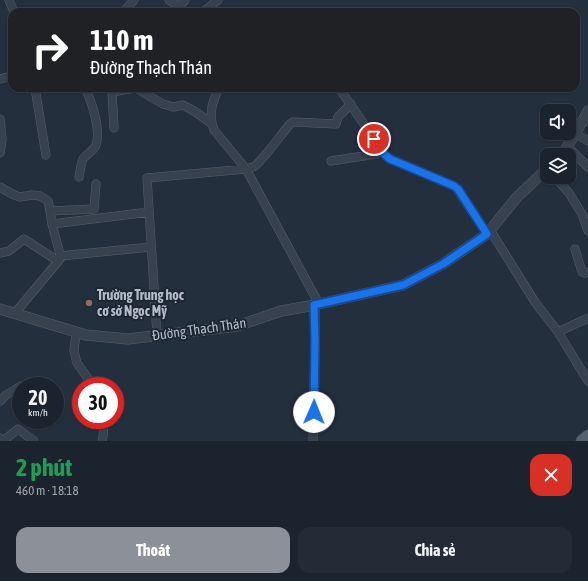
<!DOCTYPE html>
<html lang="vi">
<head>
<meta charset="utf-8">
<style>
	body { margin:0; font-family:"Asap Condensed",sans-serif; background:#242b36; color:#f1f3f6; height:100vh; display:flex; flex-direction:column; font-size:15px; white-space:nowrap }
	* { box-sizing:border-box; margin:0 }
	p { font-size:13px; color:#a0a4aa }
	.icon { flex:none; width:22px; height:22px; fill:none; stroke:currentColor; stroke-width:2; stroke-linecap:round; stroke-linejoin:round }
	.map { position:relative; height:441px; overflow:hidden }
	.sheet { display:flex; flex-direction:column; background:#1b232e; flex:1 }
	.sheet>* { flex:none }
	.top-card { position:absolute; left:8px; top:8px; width:572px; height:84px; border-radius:12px; box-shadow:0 1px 3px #0004,0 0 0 1px #39404a; background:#202124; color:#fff; overflow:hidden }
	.fabs { position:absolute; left:540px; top:104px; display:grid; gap:8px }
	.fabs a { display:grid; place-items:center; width:36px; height:36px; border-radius:8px; background:#1b232e; box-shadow:0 1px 3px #0004,0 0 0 1px #39404a; font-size:20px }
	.speed { position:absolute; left:12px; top:377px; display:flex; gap:8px; font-size:20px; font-weight:700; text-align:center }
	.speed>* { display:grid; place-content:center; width:52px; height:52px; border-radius:50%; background:#1b232e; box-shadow:0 1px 3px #0004,0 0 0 1px #39404a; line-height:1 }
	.speed small { font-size:10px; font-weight:400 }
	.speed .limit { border:6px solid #d22; background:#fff; color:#111 }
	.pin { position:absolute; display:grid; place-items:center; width:34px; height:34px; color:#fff; margin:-17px; border:2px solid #fff; border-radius:50%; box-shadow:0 1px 4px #0007 }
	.me { position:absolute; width:44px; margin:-22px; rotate:1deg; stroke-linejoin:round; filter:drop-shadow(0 0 3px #0008) }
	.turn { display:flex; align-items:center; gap:14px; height:84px; padding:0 16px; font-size:18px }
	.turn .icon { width:52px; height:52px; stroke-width:2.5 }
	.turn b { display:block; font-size:28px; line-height:34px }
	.round { display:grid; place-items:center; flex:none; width:42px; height:42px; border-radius:12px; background:#242b36 }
	.head { display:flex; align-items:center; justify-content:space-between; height:68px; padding:0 16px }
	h1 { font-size:24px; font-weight:700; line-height:30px; color:#1e9e55 }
	.button { display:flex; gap:8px; margin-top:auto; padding:8px 16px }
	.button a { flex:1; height:46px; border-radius:12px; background:#8c9099; color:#fff; font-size:16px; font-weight:700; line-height:46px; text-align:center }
	.button a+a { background:#242b36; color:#f1f3f6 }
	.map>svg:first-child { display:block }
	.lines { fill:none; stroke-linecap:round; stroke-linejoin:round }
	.minor-casing { stroke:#565f6c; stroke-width:9 }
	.tertiary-casing { stroke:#565f6c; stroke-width:11 }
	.primary-casing { stroke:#414a57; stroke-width:13 }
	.minor { stroke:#38414e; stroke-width:8 }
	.tertiary { stroke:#38414e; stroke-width:10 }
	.primary { stroke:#56606e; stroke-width:12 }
	.route-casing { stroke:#114b97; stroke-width:10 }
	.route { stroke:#1a73e8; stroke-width:7 }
	.education-dot { fill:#8d6e63; stroke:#1d2633; stroke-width:1.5 }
	.labels { text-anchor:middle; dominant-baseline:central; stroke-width:4; stroke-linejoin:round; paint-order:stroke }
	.poi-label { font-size:14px; font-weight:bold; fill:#b4bcc9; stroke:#1d2633; text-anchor:start }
	.street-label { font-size:14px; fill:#b4bcc9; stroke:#1d2633 }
</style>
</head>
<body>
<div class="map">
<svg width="588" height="441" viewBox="0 0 588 441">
	<rect width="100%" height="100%" fill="#242f3e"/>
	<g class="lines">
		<defs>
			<path id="minor" d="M9,0L14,12
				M169,0L179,7L185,0
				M126,9L134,0
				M203,12L218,0
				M0,79L12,76
				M35,88L46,155
				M110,88L112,92L114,128
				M136,88L163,104L173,107L183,105L194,111L211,123
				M219,88C212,101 208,115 214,130L246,169L319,304
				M339,88L386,156L390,159L454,186L457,189L487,234
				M112,92L135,88
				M0,119L2,139L0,153
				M575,133L588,141
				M567,146L588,167
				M331,161L383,153
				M79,177C80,172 81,163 83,159C86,154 94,151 96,145C101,131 92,101 85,88
				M555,177L569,193L582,214L588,231
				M0,187L14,195L20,197L32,195L40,196L48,201L50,211L52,224L61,258L15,313
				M50,211L94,209L96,184
				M52,224L149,212
				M490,230L535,302L558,332L588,381
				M575,249L582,272L585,273L588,272
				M0,253L9,251L24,239L58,261
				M60,256L151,247
				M76,332L74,351L77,363L87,377L90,386
				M558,332L588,318
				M157,335L147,178L246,169C249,168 252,168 255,166C267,155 279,137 290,124L293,122L336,124L338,117L351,104
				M0,401L6,395L21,386
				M102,420C104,427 104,434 102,441
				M0,438L3,441L18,429L34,441
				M313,441L315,341V305"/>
			<path id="tertiary" d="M562,155L585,117L588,111
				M0,309L86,335L128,339L237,326L281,311L315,305L403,285L443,264L487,234L517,197L547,169"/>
			<path id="primary" d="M582,441L588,436"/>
		</defs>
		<!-- minor casing -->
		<use href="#minor" class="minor-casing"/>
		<!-- tertiary casing -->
		<use href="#tertiary" class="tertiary-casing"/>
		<!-- primary casing -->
		<use href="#primary" class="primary-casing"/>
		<!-- minor -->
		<use href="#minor" class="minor"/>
		<!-- tertiary -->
		<use href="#tertiary" class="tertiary"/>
		<!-- primary -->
		<use href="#primary" class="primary"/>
	</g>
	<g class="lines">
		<defs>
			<path id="route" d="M314,412L315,341L314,305L403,285L443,264L487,234L458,189L454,186L440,180L390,159L383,153L374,139"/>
		</defs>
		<!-- route casing -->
		<use href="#route" class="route-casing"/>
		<!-- route -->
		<use href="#route" class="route"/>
	</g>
	<!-- markers -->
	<circle class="education-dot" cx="89" cy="303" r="4"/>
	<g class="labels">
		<!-- poi labels -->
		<g class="poi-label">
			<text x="97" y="295">Trường Trung học<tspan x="97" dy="16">cơ sở Ngọc Mỹ</tspan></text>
		</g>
		<!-- street labels -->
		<g class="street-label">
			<text transform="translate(199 329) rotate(-8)">Đường Thạch Thán</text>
		</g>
	</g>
</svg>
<div class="fabs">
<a><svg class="icon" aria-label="sound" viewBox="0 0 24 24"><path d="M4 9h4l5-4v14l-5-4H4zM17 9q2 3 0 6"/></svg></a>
<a><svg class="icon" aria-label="layers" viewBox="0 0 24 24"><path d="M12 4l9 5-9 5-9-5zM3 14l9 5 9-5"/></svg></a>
</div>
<div class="speed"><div>20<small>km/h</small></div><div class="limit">30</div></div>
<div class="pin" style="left:374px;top:139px;background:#d93025"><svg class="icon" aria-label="arrive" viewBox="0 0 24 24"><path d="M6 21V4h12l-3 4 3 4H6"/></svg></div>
<svg class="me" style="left:314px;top:412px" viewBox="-20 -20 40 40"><circle r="19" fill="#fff"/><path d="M0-13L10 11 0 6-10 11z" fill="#1a73e8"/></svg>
<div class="top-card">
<div class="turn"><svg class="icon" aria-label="right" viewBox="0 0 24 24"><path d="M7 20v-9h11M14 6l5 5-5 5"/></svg><div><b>110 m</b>Đường Thạch Thán</div></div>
</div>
</div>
<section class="sheet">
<div class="head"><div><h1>2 phút</h1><p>460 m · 18:18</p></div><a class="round" style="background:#d93025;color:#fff"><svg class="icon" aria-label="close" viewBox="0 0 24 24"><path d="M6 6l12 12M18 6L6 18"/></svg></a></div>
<div class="button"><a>Thoát</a><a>Chia sẻ</a></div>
</section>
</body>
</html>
